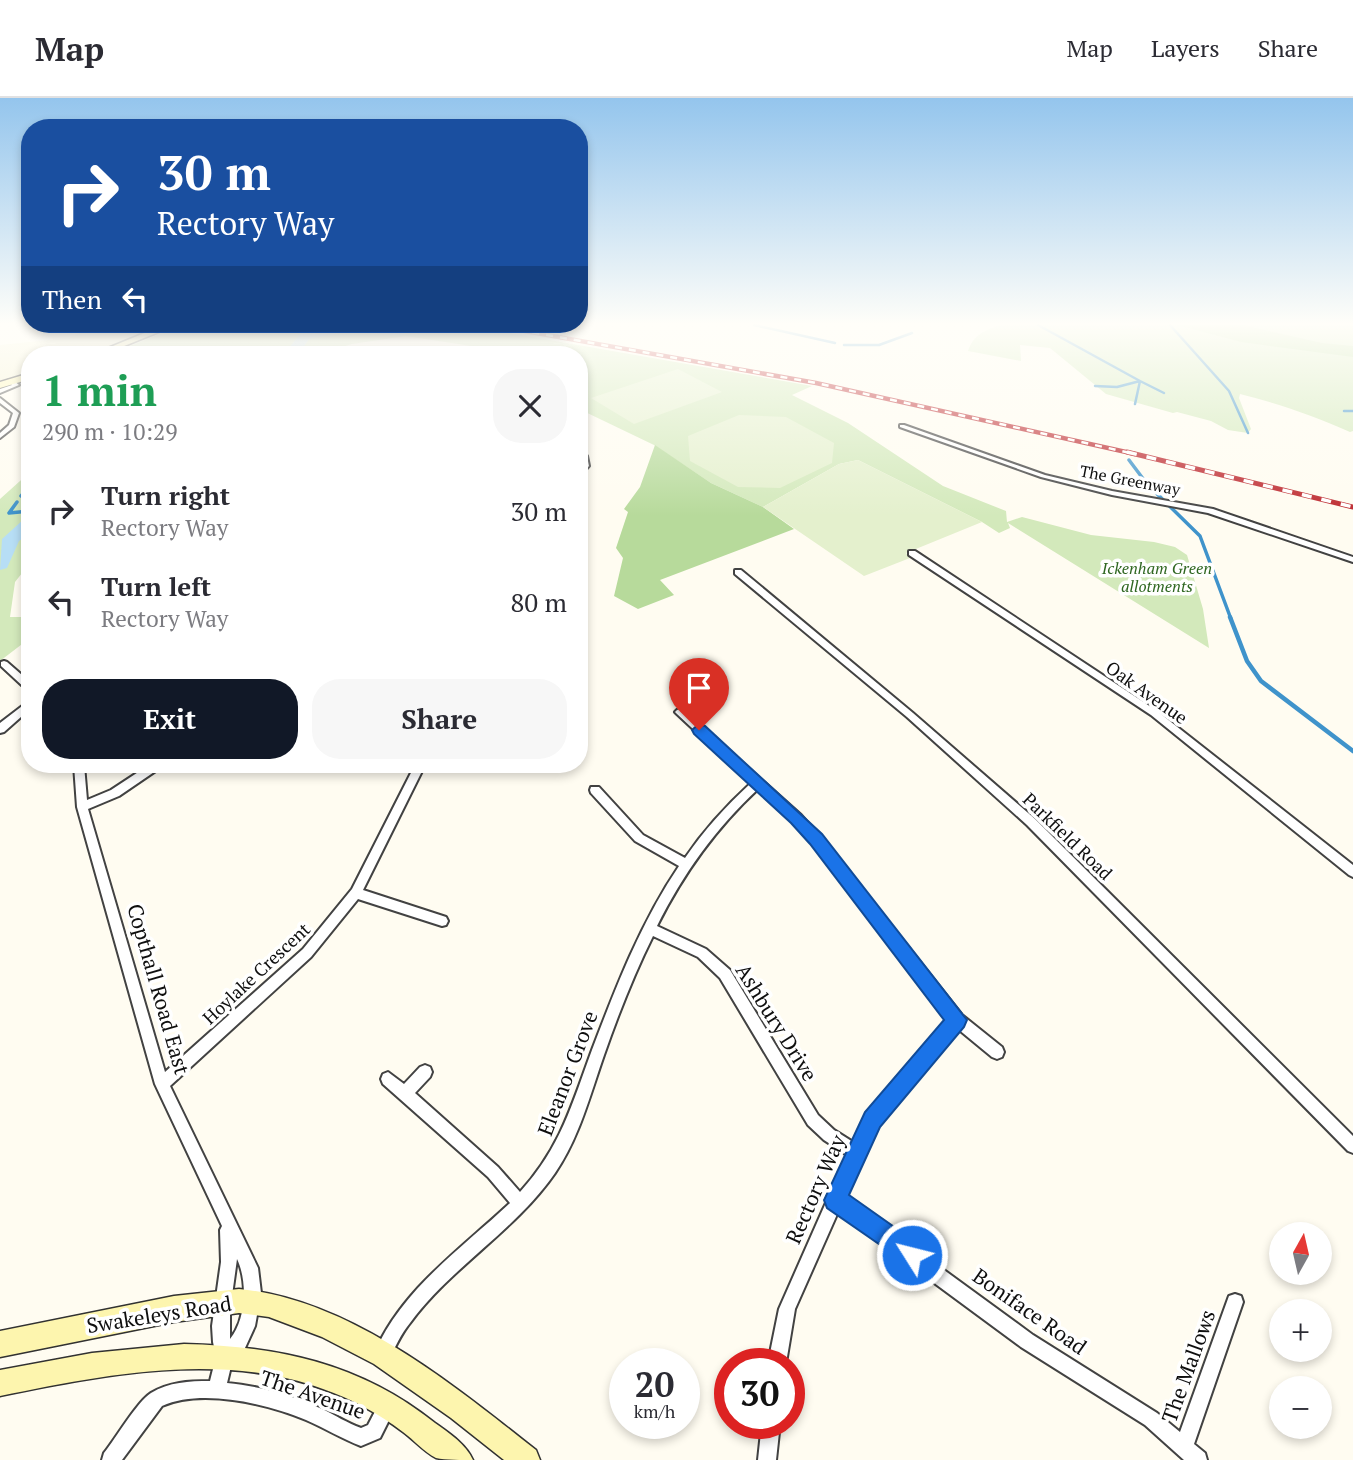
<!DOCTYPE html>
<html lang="en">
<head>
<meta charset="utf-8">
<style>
	body { margin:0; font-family:"PT Serif",serif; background:#f7f7f7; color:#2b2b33; height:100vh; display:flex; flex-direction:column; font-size:26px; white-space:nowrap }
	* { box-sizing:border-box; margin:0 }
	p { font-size:23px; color:#7c7c81 }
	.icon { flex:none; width:38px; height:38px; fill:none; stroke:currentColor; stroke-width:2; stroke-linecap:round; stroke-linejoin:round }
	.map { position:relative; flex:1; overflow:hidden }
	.side { position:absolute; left:21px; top:248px; width:567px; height:427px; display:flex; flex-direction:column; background:#fff; border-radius:28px; box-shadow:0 4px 10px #0003 }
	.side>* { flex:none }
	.hud { position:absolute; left:21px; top:21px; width:567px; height:214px; border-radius:28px; box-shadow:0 4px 10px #0003; background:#1a4fa0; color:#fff; overflow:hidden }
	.needle { width:46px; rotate:8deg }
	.controls { position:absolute; left:1269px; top:1124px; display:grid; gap:14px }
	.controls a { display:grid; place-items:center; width:63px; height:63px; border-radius:50%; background:#fff; box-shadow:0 4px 10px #0003; font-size:35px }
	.speed { position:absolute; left:609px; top:1250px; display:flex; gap:14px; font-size:35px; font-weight:700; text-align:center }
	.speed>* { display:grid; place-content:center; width:91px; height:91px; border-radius:50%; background:#fff; box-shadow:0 4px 10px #0003; line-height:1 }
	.speed small { font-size:18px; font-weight:400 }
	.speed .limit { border:10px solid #d22; background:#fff; color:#111 }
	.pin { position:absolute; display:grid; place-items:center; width:60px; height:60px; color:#fff; margin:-72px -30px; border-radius:50% 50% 50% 0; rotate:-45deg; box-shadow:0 0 7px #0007 }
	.pin .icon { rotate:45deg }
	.me { position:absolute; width:77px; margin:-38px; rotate:306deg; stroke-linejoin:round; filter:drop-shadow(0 0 5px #0008) }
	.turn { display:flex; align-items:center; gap:24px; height:147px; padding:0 21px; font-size:32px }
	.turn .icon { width:91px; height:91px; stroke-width:2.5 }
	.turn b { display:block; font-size:49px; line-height:60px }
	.then { display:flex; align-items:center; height:66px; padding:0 21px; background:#0003; gap:14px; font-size:26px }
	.round { display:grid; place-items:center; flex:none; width:74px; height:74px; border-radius:28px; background:#f7f7f7 }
	.summary { display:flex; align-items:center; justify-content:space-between; height:119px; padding:0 21px }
	h1 { font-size:42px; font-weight:600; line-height:52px; color:#1e9e55 }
	.action { display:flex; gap:14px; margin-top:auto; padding:14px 21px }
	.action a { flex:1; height:80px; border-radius:28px; background:#111827; color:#fff; font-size:28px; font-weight:600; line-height:80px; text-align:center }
	.action a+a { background:#f7f7f7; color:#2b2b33 }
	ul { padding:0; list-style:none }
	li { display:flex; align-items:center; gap:21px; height:91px; padding:0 21px }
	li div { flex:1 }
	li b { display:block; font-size:26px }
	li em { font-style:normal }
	header { display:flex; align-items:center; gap:42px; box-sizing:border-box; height:98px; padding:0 35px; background:#fff; border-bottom:2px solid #e1e1e2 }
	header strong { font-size:33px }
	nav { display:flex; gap:38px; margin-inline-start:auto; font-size:24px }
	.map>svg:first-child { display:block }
	.farmland { fill:#f5f2d2 }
	.green { fill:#d3e9bb }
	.forest { fill:#b7da9b }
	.pitch { fill:#e4f0cd }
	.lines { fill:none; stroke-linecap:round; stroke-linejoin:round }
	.stream-far2 { stroke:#3f93cb; stroke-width:2.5 }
	.stream-far1 { stroke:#3f93cb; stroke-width:3.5 }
	.stream { stroke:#3f93cb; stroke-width:4.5 }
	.river { fill:#b7def5; fill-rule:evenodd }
	.street-casing { stroke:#424242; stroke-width:4 }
	.secondary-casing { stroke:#313131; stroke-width:3 }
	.street { fill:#fff; fill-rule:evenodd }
	.secondary { fill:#fdf5ae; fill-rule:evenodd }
	.rail-far1-casing { stroke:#bd292f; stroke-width:4.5 }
	.rail-casing { stroke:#bd292f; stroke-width:5 }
	.rail-far1 { stroke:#fff; stroke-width:2.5; stroke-dasharray:7; stroke-linecap:butt }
	.rail { stroke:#fff; stroke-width:3.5; stroke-dasharray:10; stroke-linecap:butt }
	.route { fill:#1a73e8; stroke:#114b97; stroke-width:2 }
	.labels { text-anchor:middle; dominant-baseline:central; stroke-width:7; stroke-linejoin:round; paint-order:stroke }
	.far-street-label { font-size:16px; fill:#0f0f0f; stroke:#fff }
	.far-park-label { font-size:16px; font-style:italic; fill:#2e6620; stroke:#fff }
	.street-label { font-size:18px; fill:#0f0f0f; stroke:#fff }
	.near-street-label { font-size:21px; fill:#0f0f0f; stroke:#fff }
</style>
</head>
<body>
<header>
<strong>Map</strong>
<nav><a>Map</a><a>Layers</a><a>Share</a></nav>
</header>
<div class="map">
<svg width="1353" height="1362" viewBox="0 0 1353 1362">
	<rect width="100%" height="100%" fill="#fffcf1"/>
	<!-- farmland -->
	<path class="farmland" d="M96,227H169L88,257H30V275L0,284V247L69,240Z"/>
	<!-- green -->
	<path class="green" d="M183,227H463L812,288L792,297L848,325L943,388L1006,413L1007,424L1022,419L1091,437L1154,444L1175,449L1187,457L1203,511L1209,550L1008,425L1010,430L999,435L982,424L858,362L839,366L763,409L711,385L654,347L579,311V257H487L471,248L406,238L352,246L315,257H107Z
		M1000,227H1353V333L1350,334C1312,317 1279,306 1240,296L1239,300L1251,331L1248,335L1228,332L1211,323L1177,314L1173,315L1106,296L1050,250L1020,247L1021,263L968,253C974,236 984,233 1000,227Z
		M30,374V465L15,484L10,519H30V540L0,563V401Z"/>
	<!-- forest -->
	<path class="forest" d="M1177,227H1243L1322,245L1353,248V259L1241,244Z
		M655,347L711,385L763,409L794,431L660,482L674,497L638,511L614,498L623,460L616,450L628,414L624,411L640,389Z"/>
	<!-- pitch -->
	<path class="pitch" d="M678,271L722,294L634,326L591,300Z
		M739,317L786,319L834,345L832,365L780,390L738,389L690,363L688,338Z
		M858,362L982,424L906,455L910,460L864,478L763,409L839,366Z"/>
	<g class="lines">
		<!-- stream-far2 -->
		<path class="stream-far2" d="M754,227L835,245
			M1038,227L1140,283L1135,306
			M1170,227L1229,293L1248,335
			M844,247H879L912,235
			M1095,288L1117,289L1140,283L1164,295
			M1344,313H1353"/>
		<!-- stream-far1 -->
		<path class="stream-far1" d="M1129,362L1147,386L1200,438L1231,521
			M21,398L30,388
			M17,404L9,415L30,413"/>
		<!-- stream -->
		<path class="stream" d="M1230,519L1247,563L1261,583L1353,653"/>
		<!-- river -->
		<path class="river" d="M340,227H410L404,236L400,237L345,234L309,241L298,257H275L288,251L301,235Z
			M30,420V434L19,443L7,470L0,472L2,441L24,421Z"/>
		<defs>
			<path id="street" d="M9,282H13L19,287L0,295V291L12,287L8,283Z
				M0,300L19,315L14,329L0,340V335L9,327L13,315L0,305Z
				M900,327H904L1045,377L1112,393L1213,411L1353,459V464L1208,415L1112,397L1041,379L900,329Z
				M579,351L587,358L589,368L579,379V372L583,368Z
				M909,453H915L1157,613L1353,767V779L1349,777L1151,617L909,457Z
				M735,472H741L913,615L1035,721L1353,1038V1055L1348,1053L1027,727L907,619L735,476Z
				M4,563L7,564L30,584V593L27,592L1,568V564Z
				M30,602V611L4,634L0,635V625Z
				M680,611L683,612L801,717L820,738L962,917L1002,949L1004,954L1002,959L997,961L992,959L958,931L885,1017L870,1039L844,1099L1033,1237L1157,1315L1180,1334L1229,1198L1235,1196L1241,1198L1243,1204L1194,1346L1205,1355L1207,1362H1184L1145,1327L1021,1249L838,1114L795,1211L786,1265H768L779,1211L847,1057L824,1042L808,1027L720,880L698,859L653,838C634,876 618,917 604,957C590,997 579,1040 555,1075C515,1133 451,1169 410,1225C401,1236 395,1249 389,1262L383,1265L377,1262L374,1256C401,1192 461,1151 510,1105L488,1079L383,986L381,981L383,976L388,974L404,986L420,969L425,967L430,969L432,974L430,979L415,995L498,1069L520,1094C561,1049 572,1006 592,952C616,889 641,824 679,768L635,743L591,695L590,692L591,689H599L643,737L685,760C704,732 726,708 751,685L677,616L675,614L677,612ZM758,691L793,723L812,744L949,922C917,958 872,1001 853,1044L834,1032L818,1017L730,872L706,851L657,828C683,776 715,731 758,691Z
				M74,667H84L87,702L111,692L149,667H161L160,670L119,698L88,711L165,974L303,851L352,791L415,667H425L363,792L446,819L448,823L446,827L442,828L358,801L311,859L170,988L258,1170L261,1195L255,1228L245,1250L232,1264L227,1285C259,1288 292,1297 322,1311C335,1317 347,1325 361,1330L368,1327L381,1302L387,1299L393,1302L396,1308L380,1340L361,1348C342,1341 325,1330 306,1322C268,1306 202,1290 162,1308L122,1362H102L104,1355C116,1340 137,1304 151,1295C169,1284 189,1283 210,1283L216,1259L213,1244L212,1228L221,1164L220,1132L222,1128L155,986L77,709ZM237,1161C248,1184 246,1222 230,1241V1212Z
				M762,1325H780L776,1362H758Z"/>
			<path id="secondary" d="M164,227H176L102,257H91Z
				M30,275V281L0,290V284Z
				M239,1191C349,1201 452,1286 536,1352L540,1362H504L451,1320L374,1266L322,1239L269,1219L239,1215L174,1224L0,1259V1233L174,1198Z
				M184,1246C278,1248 360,1265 435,1325C449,1335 466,1346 473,1362C463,1362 445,1362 436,1360C424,1354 414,1342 403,1334C378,1315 352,1301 323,1291C220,1253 103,1277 0,1298V1272L92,1255Z"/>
		</defs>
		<!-- street casing -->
		<use href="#street" class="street-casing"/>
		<!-- secondary casing -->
		<use href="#secondary" class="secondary-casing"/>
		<!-- street -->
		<use href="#street" class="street"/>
		<!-- secondary -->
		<use href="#secondary" class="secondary"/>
		<defs>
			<path id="rail-far1" d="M491,227L816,285L1135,356"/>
			<path id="rail" d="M1127,354L1353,409"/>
		</defs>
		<!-- rail-far1 casing -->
		<use href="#rail-far1" class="rail-far1-casing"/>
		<!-- rail casing -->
		<use href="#rail" class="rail-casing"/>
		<!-- rail-far1 -->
		<use href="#rail-far1" class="rail-far1"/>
		<!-- rail -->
		<use href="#rail" class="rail"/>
	</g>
	<!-- sky -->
	<linearGradient id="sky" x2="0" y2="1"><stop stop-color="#94c5ed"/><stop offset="0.54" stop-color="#fffef9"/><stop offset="1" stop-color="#fffef9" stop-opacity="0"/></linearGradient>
	<rect width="1353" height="418" fill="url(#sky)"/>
	<!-- route -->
	<path class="route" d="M699,626L705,628L822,736L967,922L964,929L880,1029L849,1097L921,1148L924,1157L921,1166L912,1169L827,1110L824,1102L865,1014L944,922L810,746L791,725L694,636L692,632Z"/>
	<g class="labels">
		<!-- far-street labels -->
		<g class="far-street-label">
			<text transform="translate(1130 382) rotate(11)">The Greenway</text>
		</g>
		<!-- far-park labels -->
		<g class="far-park-label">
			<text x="1157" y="470">Ickenham Green<tspan x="1157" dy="18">allotments</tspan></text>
		</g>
		<!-- street labels -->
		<g class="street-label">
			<text transform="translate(1147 594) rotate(35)">Oak Avenue</text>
			<text transform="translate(1068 738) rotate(44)">Parkfield Road</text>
			<text transform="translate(256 875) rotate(-43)">Hoylake Crescent</text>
		</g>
		<!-- near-street labels -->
		<g class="near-street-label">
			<text transform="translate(159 891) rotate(74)">Copthall Road East</text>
			<text transform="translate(777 924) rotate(58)">Ashbury Drive</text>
			<text transform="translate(567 975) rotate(-69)">Eleanor Grove</text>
			<text transform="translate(815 1091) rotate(-66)">Rectory Way</text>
			<text transform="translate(1030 1213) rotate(35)">Boniface Road</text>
			<text transform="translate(159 1216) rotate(-9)">Swakeleys Road</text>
			<text transform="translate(1188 1268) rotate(-70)">The Mallows</text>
			<text transform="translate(313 1296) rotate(19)">The Avenue</text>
		</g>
	</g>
</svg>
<div class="controls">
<a><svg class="needle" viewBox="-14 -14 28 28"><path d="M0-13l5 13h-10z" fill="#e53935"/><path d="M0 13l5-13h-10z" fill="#7c7c81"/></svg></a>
<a>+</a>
<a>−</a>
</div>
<div class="speed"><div>20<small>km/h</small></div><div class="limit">30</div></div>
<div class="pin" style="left:699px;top:632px;background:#d93025"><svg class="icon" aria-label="arrive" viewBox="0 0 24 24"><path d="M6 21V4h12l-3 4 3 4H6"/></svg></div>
<svg class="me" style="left:912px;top:1157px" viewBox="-20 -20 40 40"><circle r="17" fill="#1a73e8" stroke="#fff" stroke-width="3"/><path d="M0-11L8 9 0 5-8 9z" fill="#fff"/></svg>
<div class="hud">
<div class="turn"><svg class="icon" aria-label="right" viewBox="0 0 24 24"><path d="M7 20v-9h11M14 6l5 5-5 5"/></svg><div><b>30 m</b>Rectory Way</div></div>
<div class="then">Then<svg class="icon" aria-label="left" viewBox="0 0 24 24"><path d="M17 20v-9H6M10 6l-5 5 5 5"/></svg></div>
</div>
<section class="side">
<div class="summary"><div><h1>1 min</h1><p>290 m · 10:29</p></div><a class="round"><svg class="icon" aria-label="close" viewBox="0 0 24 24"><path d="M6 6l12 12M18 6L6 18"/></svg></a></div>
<ul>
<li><svg class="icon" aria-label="right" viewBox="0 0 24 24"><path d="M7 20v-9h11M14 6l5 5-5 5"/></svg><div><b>Turn right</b><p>Rectory Way</p></div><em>30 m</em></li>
<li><svg class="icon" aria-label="left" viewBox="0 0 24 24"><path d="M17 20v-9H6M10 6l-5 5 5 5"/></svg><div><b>Turn left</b><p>Rectory Way</p></div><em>80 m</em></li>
</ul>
<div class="action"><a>Exit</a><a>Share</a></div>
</section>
</div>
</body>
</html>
